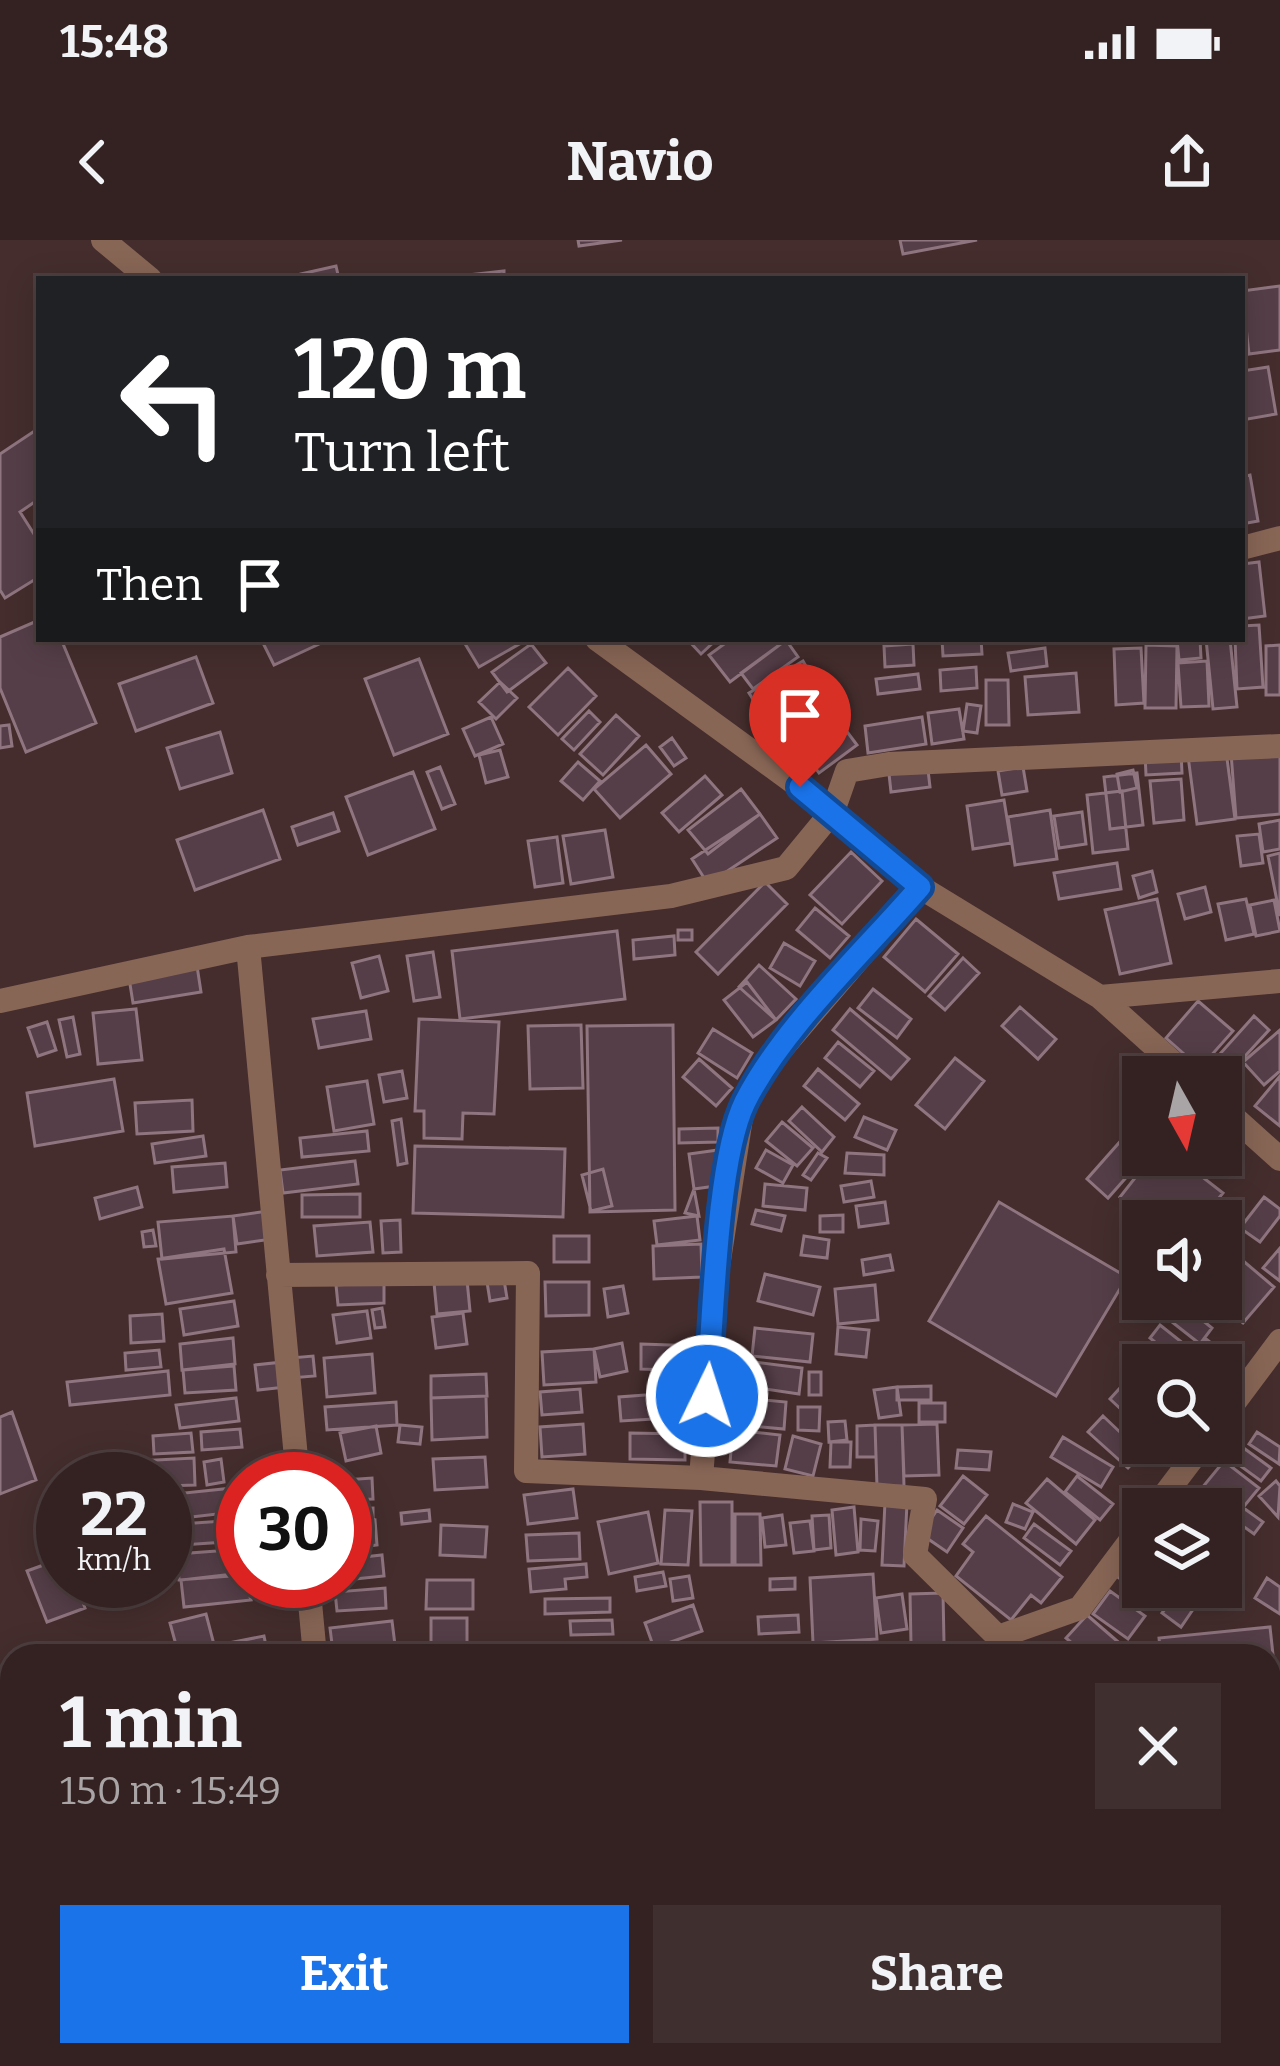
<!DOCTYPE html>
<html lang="en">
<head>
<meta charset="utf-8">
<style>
	body { margin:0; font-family:Bitter,serif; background:#3f2f2f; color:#f1f3f6; height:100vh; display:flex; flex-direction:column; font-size:45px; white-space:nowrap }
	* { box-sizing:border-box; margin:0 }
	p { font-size:39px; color:#a9a4a5 }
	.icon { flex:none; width:66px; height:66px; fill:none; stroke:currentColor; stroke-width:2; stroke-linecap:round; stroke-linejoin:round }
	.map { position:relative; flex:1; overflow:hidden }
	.drawer { position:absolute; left:0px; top:1404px; width:1281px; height:423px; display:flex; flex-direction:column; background:#342222; border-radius:36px 36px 0 0; box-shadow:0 6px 30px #0003,0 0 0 3px #4e3f40 }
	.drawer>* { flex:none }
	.guide { position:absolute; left:36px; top:36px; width:1209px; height:366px; border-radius:0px; box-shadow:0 6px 30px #0003,0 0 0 3px #4e3f40; background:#202124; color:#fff; overflow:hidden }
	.needle { width:78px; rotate:172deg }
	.fabs { position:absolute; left:1122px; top:816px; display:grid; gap:24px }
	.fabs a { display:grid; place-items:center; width:120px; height:120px; border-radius:0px; background:#342222; box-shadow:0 6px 30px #0003,0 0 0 3px #4e3f40; font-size:60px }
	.speed { position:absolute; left:36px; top:1212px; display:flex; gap:24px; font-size:60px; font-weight:700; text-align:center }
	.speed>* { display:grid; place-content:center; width:156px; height:156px; border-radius:50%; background:#342222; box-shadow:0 6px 30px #0003,0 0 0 3px #4e3f40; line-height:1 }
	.speed small { font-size:30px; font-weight:400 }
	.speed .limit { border:18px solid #d22; background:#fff; color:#111 }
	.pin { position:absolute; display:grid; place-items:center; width:102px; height:102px; color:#fff; margin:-123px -51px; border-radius:50% 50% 50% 0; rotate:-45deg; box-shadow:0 0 12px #0007 }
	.pin .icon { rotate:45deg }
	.me { position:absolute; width:132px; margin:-66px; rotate:4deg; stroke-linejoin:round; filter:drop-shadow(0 0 9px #0008) }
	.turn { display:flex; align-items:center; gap:42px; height:252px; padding:0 60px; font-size:54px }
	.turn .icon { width:156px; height:156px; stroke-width:2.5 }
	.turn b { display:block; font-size:84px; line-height:102px }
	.then { display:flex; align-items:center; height:114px; padding:0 60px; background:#0003; gap:24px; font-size:45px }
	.round { display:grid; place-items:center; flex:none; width:126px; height:126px; border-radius:0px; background:#3f2f2f }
	.headline { display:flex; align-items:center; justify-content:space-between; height:204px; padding:0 60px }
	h1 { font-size:72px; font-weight:700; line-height:90px }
	.action { display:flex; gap:24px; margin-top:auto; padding:24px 60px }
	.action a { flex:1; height:138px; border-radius:0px; background:#1a73e8; color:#fff; font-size:48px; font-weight:700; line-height:138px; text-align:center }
	.action a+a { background:#3f2f2f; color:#f1f3f6 }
	.status { display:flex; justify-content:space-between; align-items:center; height:84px; padding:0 60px; background:#342222; direction:ltr }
	.status svg { height:33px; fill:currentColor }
	header { display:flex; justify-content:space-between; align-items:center; height:156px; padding:0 60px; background:#342222; font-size:54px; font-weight:700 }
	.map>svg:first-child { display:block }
	.building { fill:#553e48; stroke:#8f757f; stroke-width:3 }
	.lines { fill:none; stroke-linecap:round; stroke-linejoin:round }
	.minor { stroke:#886656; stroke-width:24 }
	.route-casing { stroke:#114b97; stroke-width:30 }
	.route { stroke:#1a73e8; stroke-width:21 }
</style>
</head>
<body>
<div class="status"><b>15:48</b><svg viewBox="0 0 49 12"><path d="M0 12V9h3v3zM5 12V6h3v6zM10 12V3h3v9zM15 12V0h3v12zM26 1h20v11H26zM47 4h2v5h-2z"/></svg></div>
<header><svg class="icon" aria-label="back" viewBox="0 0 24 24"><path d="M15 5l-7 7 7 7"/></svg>Navio<svg class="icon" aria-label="share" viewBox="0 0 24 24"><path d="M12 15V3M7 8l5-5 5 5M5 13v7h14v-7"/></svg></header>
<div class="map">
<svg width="1280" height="1826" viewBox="0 0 1280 1826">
	<rect width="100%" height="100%" fill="#452d2d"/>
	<!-- building -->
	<path class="building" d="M578,0H622L579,6Z
		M900,0H977L903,14Z
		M336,26L339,39H302L301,34Z
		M504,31V39H449V37Z
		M1280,46V110L1249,114L1242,51Z
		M1268,127L1276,174L1242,180V131Z
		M39,188V259L20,272L39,302V337L5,358L0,350V214Z
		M1250,235L1258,281L1242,284V237Z
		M1259,322L1265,376L1242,379V324Z
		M39,380V399H61L96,483L26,512L0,448V397Z
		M1259,385L1263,447L1237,449L1235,399H1242V386Z
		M261,399H330L274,425Z
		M470,399H521L523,402L479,427L464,402Z
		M687,399H717L701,414Z
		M731,399H785L786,400L730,442L709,415Z
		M942,399H981L982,414L943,416Z
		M1177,399H1200L1201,418L1179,420Z
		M1206,399H1230L1237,467L1213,469Z
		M786,400L798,417L753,449L741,433Z
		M531,404L546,423L507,452L492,432Z
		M913,404L914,425L885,427L884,406Z
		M1146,405L1177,406L1176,468H1145Z
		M1280,405V455H1266V406Z
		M1045,408L1047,426L1011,431L1008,413Z
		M1141,408L1144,463L1116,465L1114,409Z
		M196,417L213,463L136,491L119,444Z
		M419,419L448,494L394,515L365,439Z
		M803,421L817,445L764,477L749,453Z
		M1207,421L1209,466L1181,467L1178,423Z
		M976,427L977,448L941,451L940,430Z
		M568,428L596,456L558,495L529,467Z
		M1076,433L1079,472L1028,475L1025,437Z
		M918,434L920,449L878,454L876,439Z
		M986,440H1008L1009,485H986Z
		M500,442L517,458L496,479L479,462Z
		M826,449L837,472L794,493L783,471Z
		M967,464L981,466L977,493L963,491Z
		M959,469L964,499L932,504L928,473Z
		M589,471L600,482L574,510L562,499Z
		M616,475L639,496L603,535L580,514Z
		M491,477L503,504L475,516L463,489Z
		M922,477L926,504L868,513L865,486Z
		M9,485L12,506L0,508V486Z
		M845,489L857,505L819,533L807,517Z
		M220,492L232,533L180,549L167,508Z
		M672,498L686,518L674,526L660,507Z
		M646,505L671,534L620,578L594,549Z
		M1280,509V574L1236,578L1231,513Z
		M500,510L508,537L486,543L479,515Z
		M1226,511L1235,579L1197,584L1188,516Z
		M1181,512L1182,533L1146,535L1145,514Z
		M578,522L600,541L583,560L561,541Z
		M440,527L455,564L442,569L427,532Z
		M1023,527L1027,551L1002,555L998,531Z
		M928,530L930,547L891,552L889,534Z
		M1133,530L1137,548L1120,552L1117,534Z
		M413,532L435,589L368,615L346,557Z
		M1137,533L1143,585L1110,589L1104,537Z
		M705,536L722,555L679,592L662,573Z
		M1181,539L1184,580L1154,583L1150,541Z
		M741,549L760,574L708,614L688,590Z
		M1122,551L1128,609L1093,613L1087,555Z
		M1004,560L1011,603L973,609L967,566Z
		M263,570L280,619L195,650L177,600Z
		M1050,570L1057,619L1015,625L1008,577Z
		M1082,572L1086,604L1059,608L1054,576Z
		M333,573L339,591L298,605L292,587Z
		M760,574L777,598L708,644L692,619Z
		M1280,580V609L1263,612L1259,584Z
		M605,590L613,637L571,644L563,596Z
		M1259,594L1263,623L1241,626L1237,596Z
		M557,597L563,643L535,647L528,601Z
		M851,612L882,641L842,684L810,655Z
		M1280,613V676L1268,616Z
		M1117,623L1121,649L1059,659L1054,633Z
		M1152,631L1157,652L1139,658L1133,636Z
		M765,642L787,664L718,734L696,712Z
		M1205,647L1211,672L1185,679L1178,654Z
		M1157,659L1171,723L1120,734L1105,670Z
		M1246,659L1254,694L1226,700L1218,664Z
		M1274,660L1280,691L1256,696L1250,665Z
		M815,668L849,696L830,718L797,690Z
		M916,679L958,714L925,752L884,717Z
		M678,690H692V700H678Z
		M617,691L625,759L460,779L452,711Z
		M674,696L675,715L634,719L633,700Z
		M784,703L815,721L800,746L770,728Z
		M433,712L440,757L414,761L407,716Z
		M379,716L388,751L361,758L352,723Z
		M963,718L979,733L945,770L929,756Z
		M759,725L796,759L776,780L739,747Z
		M197,726L201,752L133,763L129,738Z
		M747,742L776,780L753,797L724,760Z
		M873,749L911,779L897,798L858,768Z
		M1198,761L1233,791L1200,828L1166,798Z
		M1020,767L1056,799L1038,819L1002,786Z
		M136,769L142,820L98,824L93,773Z
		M850,769L909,819L891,839L833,790Z
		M366,771L371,799L319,808L313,779Z
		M1254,776L1269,790L1225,838L1210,825Z
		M73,777L80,814L67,817L59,780Z
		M419,779L499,782L494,874L463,873L462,899L424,898V871H415Z
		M47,782L56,810L38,816L28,788Z
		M581,785L583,848L530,849L528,786Z
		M673,785L675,970L590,972L587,786Z
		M713,789L752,813L737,838L698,813Z
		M1280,790V831L1264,845L1243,822Z
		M838,802L874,831L860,847L825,818Z
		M955,818L984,841L945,889L916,865Z
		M699,819L732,848L716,866L683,837Z
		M818,829L859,864L845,880L804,846Z
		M402,831L407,858L384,862L379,835Z
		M1280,836V886L1255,866Z
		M114,839L123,891L35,906L27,853Z
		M367,841L374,884L334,891L327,847Z
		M192,860L193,891L137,894L135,863Z
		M802,867L834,897L822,912L789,881Z
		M864,877L896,890L887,910L855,897Z
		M401,879L407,923L398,925L392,881Z
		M782,882L813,908L797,926L766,901Z
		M1133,887L1143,896L1146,915L1108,958L1087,939Z
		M718,888V902L679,903V889Z
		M367,891L369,911L302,917L300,898Z
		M203,896L206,916L155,923L152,904Z
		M415,906L565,909L563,977L413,973Z
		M718,910L723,945L694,949L689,914Z
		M766,910L793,925L783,943L756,928Z
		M818,913L827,918L811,940L803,935Z
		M847,913L884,915V935L845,933Z
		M1153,915H1174L1223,953L1200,981H1151L1120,957Z
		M355,921L358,944L283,953L280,930Z
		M225,923L227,947L174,952L172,927Z
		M603,929L612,966L591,971L582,935Z
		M871,941L874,957L844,962L841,946Z
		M765,944L807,948L805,970L763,966Z
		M137,947L142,967L100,979L95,958Z
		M694,949L699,976L685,973Z
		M360,954V977H302V955Z
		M1264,957L1280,969V976L1260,1002L1240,988Z
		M885,962L888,983L859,987L856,966Z
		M999,962L1127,1037L1056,1156L929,1081Z
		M756,970L785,976L781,991L752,984Z
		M268,971L272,999L237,1004L233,976Z
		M843,975V992H820V976Z
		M233,976L236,1012L162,1019L158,982Z
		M697,976L700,1000L657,1005L654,981Z
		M400,980L401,1012L383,1013L381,981Z
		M370,982L373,1012L317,1016L314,986Z
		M153,990L156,1006L144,1007L142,992Z
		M554,996H589V1022H554Z
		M804,996L829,1000L827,1018L801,1015Z
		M1221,1002L1274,1047L1243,1083L1214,1059H1221Z
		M701,1004L702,1037L654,1039L653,1006Z
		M1280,1008V1041L1263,1028Z
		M224,1009L232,1053L166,1064L158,1019Z
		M890,1015L893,1030L864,1035L862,1020Z
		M765,1034L820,1047L813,1075L758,1061Z
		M467,1040L470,1071L437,1074L434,1043Z
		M504,1040L507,1058L490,1061L487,1042Z
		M384,1042V1063L338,1065L336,1045Z
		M545,1042H589V1075L546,1076Z
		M875,1045L878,1080L838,1084L835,1049Z
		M623,1046L628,1073L608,1077L604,1049Z
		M234,1061L238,1086L184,1095L180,1069Z
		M1185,1066L1212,1088L1200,1104L1172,1082Z
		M382,1068L385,1087L375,1088L372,1070Z
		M367,1071L371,1098L337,1103L333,1075Z
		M463,1073L467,1104L436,1108L432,1077Z
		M162,1074L164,1101L131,1103L130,1076Z
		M1160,1085L1194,1112L1205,1098L1229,1117L1221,1128L1183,1125L1150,1098Z
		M838,1087L869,1090L866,1117L836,1114Z
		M755,1088L813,1094L810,1122L752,1116Z
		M233,1098L235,1124L182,1130L180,1104Z
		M622,1103L627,1131L600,1137L594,1109Z
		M641,1104L698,1106L696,1131L641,1129Z
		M594,1109L596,1142L544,1145L542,1112Z
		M159,1110L161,1127L126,1130L125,1113Z
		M372,1114L375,1153L327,1157L324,1118Z
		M313,1116L315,1136L291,1138L290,1118Z
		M283,1122L286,1147L258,1150L255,1125Z
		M754,1122L802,1128L799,1154L751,1147Z
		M234,1126L236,1150L185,1153L183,1130Z
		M168,1131L170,1155L70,1165L67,1142Z
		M809,1132H821V1155H809Z
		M1221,1132L1234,1139L1227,1152L1221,1149Z
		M486,1134L487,1156L431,1158V1136Z
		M1130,1137L1143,1149V1190L1110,1159Z
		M931,1146V1160H897V1147Z
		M897,1147L901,1175L879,1178L874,1150Z
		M580,1149L582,1172L542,1175L540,1152Z
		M685,1152L687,1177L621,1181L619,1157Z
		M486,1156L487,1197L432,1200L431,1158Z
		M236,1158L239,1181L180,1188L176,1165Z
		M753,1159L786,1162L784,1189L751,1186Z
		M396,1162L397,1185L327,1190L325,1167Z
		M919,1163H945V1182H919Z
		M798,1167H820L819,1191L798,1190Z
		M12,1172L36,1240L0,1254V1177Z
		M1103,1176L1142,1213L1128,1228L1088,1192Z
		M845,1181L847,1200L829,1202L828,1182Z
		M583,1184L585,1214L542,1217L540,1187Z
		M937,1184L939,1235L904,1236L902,1185Z
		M400,1185L422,1187L420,1204L398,1202Z
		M875,1185L876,1217H857V1186Z
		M875,1185H902L904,1246L877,1247Z
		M1230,1185L1242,1200L1225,1213L1217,1203Z
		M376,1186L381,1213L346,1221L340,1193Z
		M240,1189L242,1207L202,1210L201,1192Z
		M733,1190L780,1195L776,1226L730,1222Z
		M1257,1192L1280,1207L1279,1224L1249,1204Z
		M191,1193L193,1212L154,1214L153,1196Z
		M630,1193L685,1194V1220L630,1219Z
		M793,1196L821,1204L813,1236L785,1229Z
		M1063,1197L1113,1227L1101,1247L1051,1217Z
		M831,1202H851L850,1227H830Z
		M1245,1209L1271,1228L1261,1241L1235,1222Z
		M958,1210L991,1212L989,1230L956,1228Z
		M485,1217L487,1247L435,1250L433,1219Z
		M194,1218L195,1245L165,1246V1239H139L138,1221Z
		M221,1219L224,1242L207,1245L204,1222Z
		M1224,1221L1259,1248L1232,1281L1197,1254Z
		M963,1236L987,1255L964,1284L940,1266Z
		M1077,1236L1113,1264L1100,1280L1065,1252Z
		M372,1238L373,1259L345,1260V1240Z
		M1047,1239L1095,1280L1076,1304L1026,1263Z
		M1276,1241L1280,1246L1278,1277L1259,1256Z
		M233,1248L235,1272L165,1280V1255Z
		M573,1249L577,1278L528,1284L524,1255Z
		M700,1262H732V1325H701Z
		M885,1262L907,1263L904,1326L882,1325Z
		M1013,1264L1033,1272L1025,1289L1006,1282Z
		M854,1267L858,1312L836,1315L832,1270Z
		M373,1268V1284L345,1285V1269Z
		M1245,1269L1263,1282L1254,1294L1236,1281Z
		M429,1270L430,1281L402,1284L401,1273Z
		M665,1270L692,1271L688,1325L661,1324Z
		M937,1270L963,1288L947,1312L921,1294Z
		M648,1272L658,1323L609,1334L598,1282Z
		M735,1274H760L761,1325H735Z
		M782,1275L786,1305L765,1307L762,1278Z
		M829,1275L831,1308L814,1310L812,1276Z
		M986,1276L1062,1337L1041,1363L1031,1355L1011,1380L956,1336L973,1312L963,1304Z
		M861,1279L878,1281L875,1311L860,1310Z
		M375,1280L377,1305L345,1309V1284Z
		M223,1281L225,1302L182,1305L181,1284Z
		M810,1281L814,1311L794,1313L790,1283Z
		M1034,1284L1071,1311L1060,1325L1024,1298Z
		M441,1285L487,1287L485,1317L440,1315Z
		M579,1293L580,1319L528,1321L526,1295Z
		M243,1309V1335L179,1340L177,1314Z
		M382,1315L384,1336L345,1340V1319Z
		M63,1318V1341H75L85,1368L47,1382L27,1331Z
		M1127,1321L1143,1332V1347H1154L1147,1357L1116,1336Z
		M1228,1322L1241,1332L1229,1349L1221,1343Z
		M586,1324L587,1337L565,1339L566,1349L531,1352L529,1329Z
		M663,1332L666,1346L637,1351L635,1337Z
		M243,1333L251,1360L184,1367L181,1340Z
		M873,1334L877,1399L813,1403L810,1338Z
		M689,1336L693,1358L673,1361L670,1339Z
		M795,1338V1349L770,1350V1339Z
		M1267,1338L1280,1347V1374L1255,1358Z
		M427,1340H473V1369H426Z
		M1189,1347H1214L1216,1349L1205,1364L1186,1351Z
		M385,1348L386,1368L337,1371L335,1352Z
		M1110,1351L1145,1376L1128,1399L1093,1374Z
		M943,1353L944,1403L911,1404L910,1354Z
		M902,1354L907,1389L881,1393L876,1358Z
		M610,1358V1372L545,1374V1359Z
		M1173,1358L1192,1371L1181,1387L1162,1373Z
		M693,1365L702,1391L654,1408L645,1383Z
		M206,1374L217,1416H179L170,1383Z
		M798,1375L799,1392L759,1394L758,1377Z
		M1087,1375L1124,1407L1116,1416H1087L1066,1398Z
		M431,1378H467V1407H431Z
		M612,1380L613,1394L571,1395L570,1381Z
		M392,1381L395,1405L333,1412L330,1388Z
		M1270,1387L1277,1452L1269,1453V1416H1161L1159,1398Z
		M264,1396L268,1416H222L219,1405Z
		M475,1403L476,1416H432L431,1407Z
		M686,1405L690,1416H660Z
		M591,1407L592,1416H548V1412Z
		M12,1628V1671L0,1672V1629Z
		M1280,1633V1670L1269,1678V1641Z
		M1280,1766V1820L1269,1821V1767Z
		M552,1815H599L601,1826H498Z
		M694,1815H719L720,1826H696Z
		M731,1815H797L799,1826H733Z
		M813,1815H859L861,1826H815Z
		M869,1815H909L911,1826H871Z
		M926,1815H958V1818L928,1824Z
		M967,1815H994L995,1822L969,1826Z
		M1226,1815H1258L1260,1824L1228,1826Z"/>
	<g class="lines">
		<!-- minor -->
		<path class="minor" d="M103,0L150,39
			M1242,308L1280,298
			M597,399L833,571L920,647L1100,757L1189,837
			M248,707L298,1239
			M1100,757L1280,741
			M0,761L248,707L671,656L786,628L833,571L847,531L889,524L1280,506
			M1221,866L1280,919
			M278,1035L528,1033L526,1231L701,1238L925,1259L915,1315L998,1397L1080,1368L1143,1284
			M1221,1180L1280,1101
			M701,1238L717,1033L743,865L772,820L920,647
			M1154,1269L1204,1203
			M308,1341L315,1416
			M1269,1570L1280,1569
			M0,1707L12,1705"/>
	</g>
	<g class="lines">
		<defs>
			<path id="route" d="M707,1156C713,1085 716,921 745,862C783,787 864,712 920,647L800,547"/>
		</defs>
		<!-- route casing -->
		<use href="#route" class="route-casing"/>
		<!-- route -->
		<use href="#route" class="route"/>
	</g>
</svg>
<div class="fabs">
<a><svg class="needle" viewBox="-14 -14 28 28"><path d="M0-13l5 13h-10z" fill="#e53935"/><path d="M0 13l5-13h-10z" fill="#a9a4a5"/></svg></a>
<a><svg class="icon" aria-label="sound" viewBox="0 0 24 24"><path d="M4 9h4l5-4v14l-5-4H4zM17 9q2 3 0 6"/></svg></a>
<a><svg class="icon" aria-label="search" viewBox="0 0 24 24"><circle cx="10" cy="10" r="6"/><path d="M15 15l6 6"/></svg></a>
<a><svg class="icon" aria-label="layers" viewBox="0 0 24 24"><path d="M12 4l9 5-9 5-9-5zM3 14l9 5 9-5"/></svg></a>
</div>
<div class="speed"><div>22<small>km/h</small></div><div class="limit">30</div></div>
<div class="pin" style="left:800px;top:547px;background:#d93025"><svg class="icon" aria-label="arrive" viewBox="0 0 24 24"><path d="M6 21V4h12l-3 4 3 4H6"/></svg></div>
<svg class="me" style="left:707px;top:1156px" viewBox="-20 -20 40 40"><circle r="17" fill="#1a73e8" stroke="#fff" stroke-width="3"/><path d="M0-11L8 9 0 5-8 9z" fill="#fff"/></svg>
<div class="guide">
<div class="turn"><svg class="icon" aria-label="left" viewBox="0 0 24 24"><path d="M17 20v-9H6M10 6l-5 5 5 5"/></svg><div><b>120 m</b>Turn left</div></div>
<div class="then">Then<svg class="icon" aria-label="arrive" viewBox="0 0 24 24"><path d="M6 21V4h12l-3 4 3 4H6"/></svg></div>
</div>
<section class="drawer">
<div class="headline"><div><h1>1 min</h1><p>150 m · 15:49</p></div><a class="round"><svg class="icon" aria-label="close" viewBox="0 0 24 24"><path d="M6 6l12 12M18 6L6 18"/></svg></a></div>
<div class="action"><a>Exit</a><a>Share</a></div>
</section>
</div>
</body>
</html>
